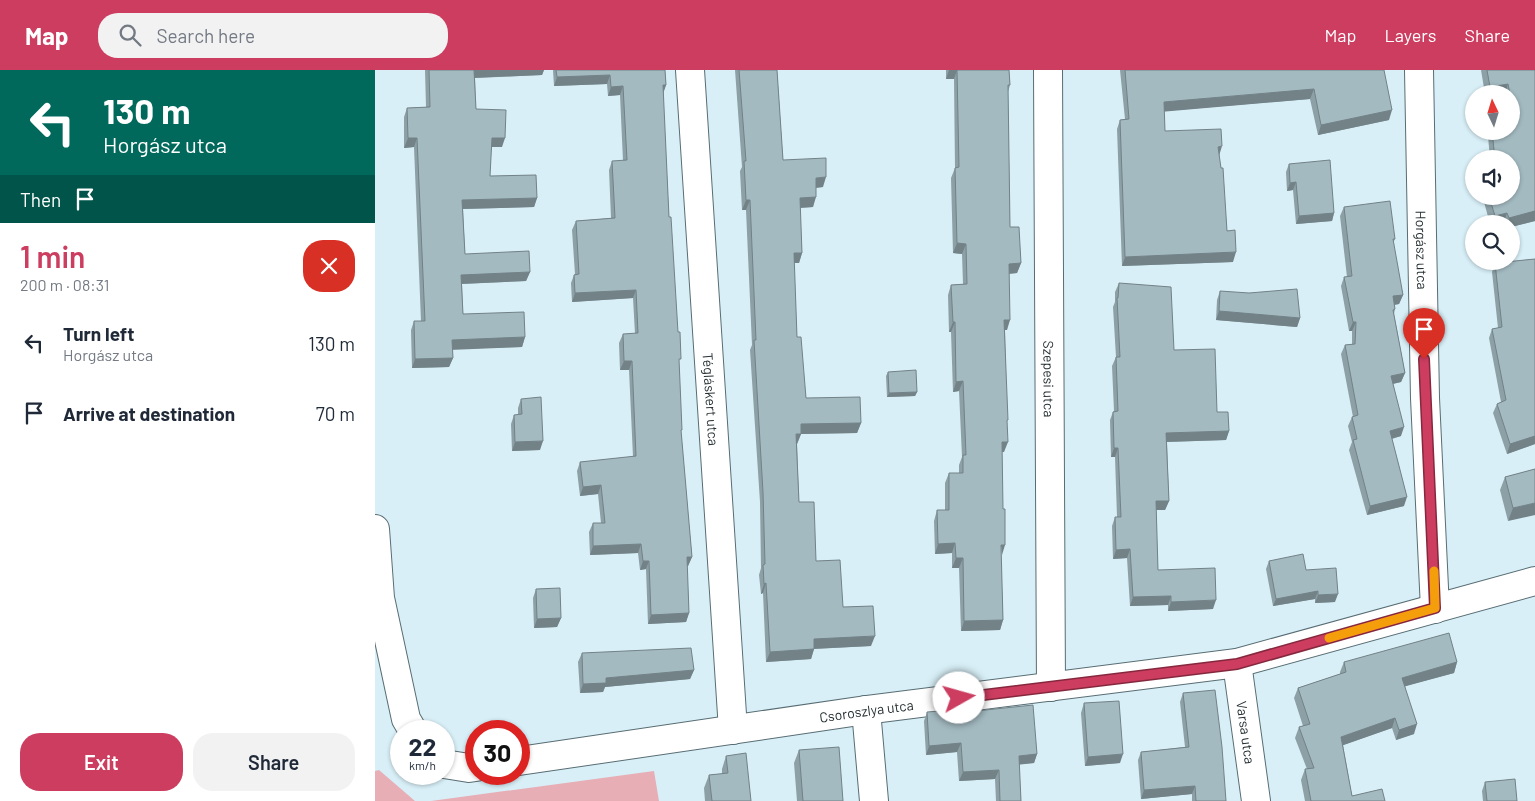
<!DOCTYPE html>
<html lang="en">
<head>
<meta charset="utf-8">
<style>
	body { margin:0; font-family:Barlow,sans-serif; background:#f2f2f3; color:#1f2937; height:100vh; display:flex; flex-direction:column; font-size:19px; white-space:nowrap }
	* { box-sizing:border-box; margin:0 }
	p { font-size:16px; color:#747a83 }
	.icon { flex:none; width:28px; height:28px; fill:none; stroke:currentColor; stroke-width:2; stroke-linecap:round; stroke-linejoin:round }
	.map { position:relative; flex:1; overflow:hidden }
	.panel { display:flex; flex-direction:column; background:#fff; width:375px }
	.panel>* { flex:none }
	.hud { background:#00695c; color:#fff; overflow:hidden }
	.needle { width:32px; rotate:356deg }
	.tools { position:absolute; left:1090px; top:15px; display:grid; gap:10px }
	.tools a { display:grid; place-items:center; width:55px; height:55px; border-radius:50%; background:#fff; box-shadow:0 1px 4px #0004; font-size:25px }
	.speed { position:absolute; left:15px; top:650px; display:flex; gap:10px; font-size:25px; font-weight:700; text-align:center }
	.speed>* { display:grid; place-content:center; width:65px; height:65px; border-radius:50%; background:#fff; box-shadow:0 1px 4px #0004; line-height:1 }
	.speed small { font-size:12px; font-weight:400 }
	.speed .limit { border:8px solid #d22; background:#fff; color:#111 }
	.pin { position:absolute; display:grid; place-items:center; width:42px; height:42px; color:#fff; margin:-51px -21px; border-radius:50% 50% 50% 0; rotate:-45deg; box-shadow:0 0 5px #0007 }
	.pin .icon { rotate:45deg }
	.me { position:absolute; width:55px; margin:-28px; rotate:83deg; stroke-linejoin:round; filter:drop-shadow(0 0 4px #0008) }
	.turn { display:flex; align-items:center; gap:18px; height:105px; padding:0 20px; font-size:22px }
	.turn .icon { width:65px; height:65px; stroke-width:2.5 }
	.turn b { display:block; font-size:35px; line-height:42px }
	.then { display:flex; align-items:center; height:48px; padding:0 20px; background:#0003; gap:10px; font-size:19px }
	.round { display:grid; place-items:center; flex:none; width:52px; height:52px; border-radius:20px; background:#f2f2f3 }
	.head { display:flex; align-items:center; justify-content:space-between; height:85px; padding:0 20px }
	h1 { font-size:30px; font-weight:600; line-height:38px; color:#cc3d60 }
	.primary-button { display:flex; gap:10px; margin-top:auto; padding:10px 20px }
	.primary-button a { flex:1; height:58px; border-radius:20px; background:#cc3d60; color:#fff; font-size:20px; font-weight:600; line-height:58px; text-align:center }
	.primary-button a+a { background:#f2f2f3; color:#1f2937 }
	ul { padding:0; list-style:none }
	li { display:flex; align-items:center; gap:15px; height:70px; padding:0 20px }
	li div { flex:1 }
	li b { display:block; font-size:19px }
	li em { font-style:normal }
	header { display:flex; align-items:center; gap:30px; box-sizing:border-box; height:70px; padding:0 25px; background:#cc3d60; color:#fff }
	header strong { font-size:24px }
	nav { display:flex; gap:28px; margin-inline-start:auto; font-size:18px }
	.search { width:350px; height:45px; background:#f2f2f3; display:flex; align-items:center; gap:12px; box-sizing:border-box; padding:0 18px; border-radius:20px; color:#747a83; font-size:19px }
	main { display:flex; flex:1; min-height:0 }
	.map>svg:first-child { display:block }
	.green { fill:#e7aeb5 }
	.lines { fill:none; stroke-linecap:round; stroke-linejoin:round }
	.street-casing { stroke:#586d73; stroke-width:30 }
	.street { stroke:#fff; stroke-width:28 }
	.wall { fill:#8ca0a6 }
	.shaded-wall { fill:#728287 }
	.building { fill:#a3bac1; stroke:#728287 }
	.route-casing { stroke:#85283e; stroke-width:12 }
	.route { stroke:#cc3d60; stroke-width:9 }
	.slow { stroke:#f59e0b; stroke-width:9 }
	.labels { text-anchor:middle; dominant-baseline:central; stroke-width:5; stroke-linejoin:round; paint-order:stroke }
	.street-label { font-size:14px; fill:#262f32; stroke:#edfbff }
</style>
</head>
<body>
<header>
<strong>Map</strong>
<div class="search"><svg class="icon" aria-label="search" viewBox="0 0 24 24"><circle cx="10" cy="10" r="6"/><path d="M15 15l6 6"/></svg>Search here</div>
<nav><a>Map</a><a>Layers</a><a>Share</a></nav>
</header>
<main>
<section class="panel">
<div class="hud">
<div class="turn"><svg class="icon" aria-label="left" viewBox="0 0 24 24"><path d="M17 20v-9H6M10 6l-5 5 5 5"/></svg><div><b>130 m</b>Horgász utca</div></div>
<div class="then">Then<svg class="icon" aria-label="arrive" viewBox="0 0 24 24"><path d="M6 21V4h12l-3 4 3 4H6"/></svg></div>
</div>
<div class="head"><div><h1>1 min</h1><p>200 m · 08:31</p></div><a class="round" style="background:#d93025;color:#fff"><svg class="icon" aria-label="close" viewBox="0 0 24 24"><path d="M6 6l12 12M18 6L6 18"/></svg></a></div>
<ul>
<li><svg class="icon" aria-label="left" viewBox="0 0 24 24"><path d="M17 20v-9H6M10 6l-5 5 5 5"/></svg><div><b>Turn left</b><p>Horgász utca</p></div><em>130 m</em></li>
<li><svg class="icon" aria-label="arrive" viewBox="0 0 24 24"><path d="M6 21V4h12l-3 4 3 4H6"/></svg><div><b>Arrive at destination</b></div><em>70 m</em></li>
</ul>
<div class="primary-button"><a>Exit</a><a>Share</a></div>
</section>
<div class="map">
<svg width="1160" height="731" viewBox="0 0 1160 731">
	<rect width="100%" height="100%" fill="#d8eff7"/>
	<!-- green -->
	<path class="green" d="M4,700L40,731H0V701Z
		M279,701L284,731H56Z"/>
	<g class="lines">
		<defs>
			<g id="street">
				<path id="s1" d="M315,0L358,660"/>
				<path id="s2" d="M673,0L676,617"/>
				<path id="s3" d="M1044,0L1050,328L1060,539"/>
				<path d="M0,459L5,528L31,649L38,661"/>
				<path id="s4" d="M862,593L881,731"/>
				<path d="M491,640L499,731"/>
				<path id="s5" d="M144,691L491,640L862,593L1160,511"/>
				<path d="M69,694L94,698L101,697"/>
			</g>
		</defs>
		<!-- street casing -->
		<use href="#street" class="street-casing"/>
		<!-- street -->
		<use href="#street" class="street"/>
	</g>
	<!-- wall -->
	<path class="wall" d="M50,0H169L167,5L100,8L101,39L127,77H116L115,106L162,128L159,137L88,139L90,184L155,202L151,211L87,214L88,244L150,267L147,277L77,279L78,288L74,297L37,298L36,260L39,251H46L39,77L29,78V47L32,38L51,37Z
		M178,0H290L291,15L288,23L294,147L304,294L306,364L317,487L313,496H312L314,543L311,552L273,554L271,499L265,500L263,483L215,485L214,462L218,453H226L223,424L205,426L202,401L205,392L258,387L254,300H245L244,273L248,264H260L258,228L197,232L196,213L199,205L200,204L197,160L201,151L236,148L234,100L237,91H248L245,25L233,26L232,14L179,16Z
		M360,0H402L408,90L448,117L441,118L438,137L425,138L427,183L424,193H419L422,267L431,328L486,353L482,363L426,364L422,374L424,432L441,491L468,537L496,576L439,579L436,589L391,592L388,523L386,524L384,505L386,498L385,432L375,280L377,275L371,140H367L365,101L367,97Z
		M571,0H634L635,15L633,22L635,157L646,193L642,203L634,204L632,260H630L632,354L629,382H627L626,485L628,550L625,560L586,561L584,498H577V483L560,484L559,451L562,440H570V413L574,403H584V395L587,387L584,321L578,322L576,262H574L573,225L576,215L588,214L587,184L578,183L576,108L580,98L579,9H571Z
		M745,0H1009L1014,50L943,65L935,29L789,41L790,61L844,84L852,161L858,192L747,196L742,59L745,50L750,49Z
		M1106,0H1160V151L1136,157V154H1115L1109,132L1111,126H1136V89H1115L1113,66L1115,61H1136V24H1110Z
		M914,94L959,143L957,151L921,154L918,120L912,121L911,102Z
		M969,137L1020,169L1018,173L1028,225L1024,234L1020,235V239L1019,244L1030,303L1026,312L1018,314L1026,366L1017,369L1029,436L992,445L974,380L977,372L973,356L977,347H978L966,284L970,275L977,274V261H974L966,216L969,207H972L965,146Z
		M1160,189V374L1132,384L1118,343L1122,334L1126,332L1114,268L1117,259L1123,258L1117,202L1120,193Z
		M744,213L799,280L842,342L854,361L851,370L792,372L794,431L790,440H781L783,500L838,539L793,541V535L755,536L752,488L738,489L737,456L740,447H742L740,387H736L735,350L738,342L739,341L737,296L741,287L738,237L740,232V222Z
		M845,221L925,248L922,257L841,250L842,230Z
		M513,302L542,322L540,326L512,327L511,306Z
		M146,329L165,380L137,381L136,354L139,345H143V338Z
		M1160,399L1133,451L1125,420L1130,407Z
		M894,491L931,500L960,532L940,533V529L898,536L891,499Z
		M161,519L186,548L182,557L159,558L158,528Z
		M207,583L319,600L315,609L230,617L228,622L205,623L203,592Z
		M969,592H1082L1079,603L1030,616L1039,664L1021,670L1017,658L968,675L977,726L1010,731H930L926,710L930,699H932L920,668L924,657L928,656L919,628L923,618L965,604V602Z
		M808,623L851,731H817V724L766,729L763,690L766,682L810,677L805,632Z
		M709,633L745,693L710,696L706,643Z
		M601,641L662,684L659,693L644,694L646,731H621L620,709L584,711L582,682L551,685L549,651L552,642Z
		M424,680L468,731H422L419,693Z
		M351,686L376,731H330L329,718L334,705L347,704V699Z
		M1110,712L1142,731H1108L1107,721Z"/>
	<!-- shaded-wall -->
	<path class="shaded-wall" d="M99,0H169L167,5L96,8Z
		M574,0H582L579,9H571Z
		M235,5L232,14L179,16L182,7Z
		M1133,14L1130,24H1113L1115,17Z
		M288,15H291L288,24Z
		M248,16L245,25L233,26L236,17Z
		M939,19L935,29L785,42L789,32Z
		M1017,40L1014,50L943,65L946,55Z
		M33,68H42L39,77L29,78Z
		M117,68H130L127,77H113Z
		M847,76L844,86L843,77Z
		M451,107L448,117L437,118L441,108Z
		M921,112L918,120L912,121L915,113Z
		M441,127L438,137L421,138L425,128Z
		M162,128L159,137L84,139L87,130Z
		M371,130H375L371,140H367Z
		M1160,140V151L1136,157V154H1132L1134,148Z
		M959,143L957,151L921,154L924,146Z
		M1132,143L1128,154H1117L1120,146Z
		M582,173L591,174L587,184L578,183Z
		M861,182L858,192L747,196L750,187Z
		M419,183H427L424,193H415Z
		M646,193L642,203L630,204L634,194Z
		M155,202L151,211L83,214L86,205Z
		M261,220L258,228L197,232L200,223Z
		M1028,225L1024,234L1015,235L1018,226Z
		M844,241L925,248L922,257L841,250Z
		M629,250H635L632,260H626Z
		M578,252H580L576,262H574Z
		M978,252H981L977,261H974Z
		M150,267L147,277L74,280L77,270Z
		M78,288L74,297L37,298L40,289Z
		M249,291H257L254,300H245Z
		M1030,303L1026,312L1012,315L1016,306Z
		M588,311L584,321L578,322L581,312Z
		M542,322L540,326L512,327L514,323Z
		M486,353L482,363L426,364L422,374H418L426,354Z
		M1029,357L1026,366L1011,370L1015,361Z
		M854,361L851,370L788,372L791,363Z
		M1160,366V374L1132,384L1135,374Z
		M168,371L165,380L137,381L140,372Z
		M627,372H633L629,382H623Z
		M739,378H743L740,387H736Z
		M226,415L223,424L205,426L208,417Z
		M1032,427L1029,436L992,445L995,436Z
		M781,431H794L790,440H777Z
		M1160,433V445L1133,451L1138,438Z
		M580,473L577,483L560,484L563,474Z
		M266,474L263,483L215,485L218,476Z
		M626,475H630L627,485Z
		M755,479L752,488L738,489L741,480Z
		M312,487H317L313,496H308Z
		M581,488H588L584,498H577Z
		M268,491H274L271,499L265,500Z
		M391,513L388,523L386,524L389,514Z
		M943,521L940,529L898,536L901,529Z
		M963,524L960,532L940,533L943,525Z
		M796,526L793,535L755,536L758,527Z
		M841,530L838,539L793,541L796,532Z
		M314,543L311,552L273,554L276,545Z
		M186,548L182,557L159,558L162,549Z
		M628,550L625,560L586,561L589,551Z
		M500,566L496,576L435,579L439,569Z
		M439,579L436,589L391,592L395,582Z
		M1082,592L1079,603L1024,618L1027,608Z
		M319,600L315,609L230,617L228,622L205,623L208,614L231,608Z
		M1020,648L1017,658L963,677L966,667Z
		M1042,654L1039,664L1021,670L1024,660Z
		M586,673L582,682L551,685L554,676Z
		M662,684L659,693L640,695L644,686Z
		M748,684L745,693L710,696L713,687Z
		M624,700L620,709L584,711L588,702Z
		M820,716L817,724L766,729L769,720Z"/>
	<!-- building -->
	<path class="building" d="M54,0H99L101,39L131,40L130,68H117L115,106L161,105L162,128L87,130L90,184L154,181L155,202L86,205L88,244L149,242L150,267L77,270L78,288L40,289L39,251H50L42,68H33L32,38L55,37Z
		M181,0H290L291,15H288L294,147H296L303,262H305L306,289H304L307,360H306L317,487H312L314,543L276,545L274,491H268L266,474L218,476V453H230L226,415L208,417L205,392L261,386L257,291H249L248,264L263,263L261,220L200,223L199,205L204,204L201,151L240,148L237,91L252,90L248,16L236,17L235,5L182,7Z
		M364,0H402L408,90L451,88V107L441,108V127L425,128L427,183H419L422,267H426L431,328L485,327L486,353L426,354V364H421L424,432H439L441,491L465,490L468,537L498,536L500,566L439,569V579L395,582L391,513L389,514L388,495L390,494L388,422L379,270H381L375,130H371L369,91H371Z
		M582,0H634L635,15H633L635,157H644L646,193L634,194L635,250H629L633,350H632L633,372H627L628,439H630V475H626L628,550L589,551L588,488H581L580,473L563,474L562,440H574V403H588V385H591L588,311L581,312L580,252H578L576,215L592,214L591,174L582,173L580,98L584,97Z
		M750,0H1009L1017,40L946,55L939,19L789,32L790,61L846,59L847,76L843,77L846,98H848L852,161L860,160L861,182L750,187L745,50L754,49Z
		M1112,0H1160V141L1134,148L1132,143L1120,146L1114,126H1136V89H1120L1117,61H1136V54L1140,53L1136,32V24H1135L1133,14L1115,17Z
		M955,90L959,143L924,146L921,112L915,113L914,94Z
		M1015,131L1020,169H1018L1028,225L1018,226L1020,239L1018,240L1030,303L1016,306L1029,357L1015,361L1032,427L995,436L978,370L982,369L977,347L983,345L970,275L980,274L981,252H978L969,207L977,206L969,137Z
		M1160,189V366L1135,374L1122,334L1131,330L1117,259L1127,257L1120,193Z
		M744,213L796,217L799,280L840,279L842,342H853L854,361L791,363L794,431H781L783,500L840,498L841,530L796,532V526L758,527L755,479L741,480L740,447H746L743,378H739L738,342L743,341L741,287H745L742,228H743Z
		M922,219L925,248L844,241L845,221L874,223Z
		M541,300L542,322L514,323L513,302Z
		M166,327L168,371L140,372L139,345L147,344L146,329Z
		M1160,399V433L1138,438L1130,407Z
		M928,484L931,500L961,498L963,524L943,525V521L901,529L894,491Z
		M185,518L186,548L162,549L161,519Z
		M1074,563L1082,592L1027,608L1042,654L1024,660L1020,648L966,667L977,726L1007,719L1010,731H936L930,699L939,698L924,657L935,654L923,618L971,602L969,592Z
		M316,578L319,600L231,608V613L208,614L207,583Z
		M840,620L847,677L851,731H821L820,716L769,720L766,682L814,677L808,623Z
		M744,631L748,684L713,687L709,633Z
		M658,635L662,684L644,686L646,731H625L624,700L588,702L586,673L554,676L552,642L601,638V641Z
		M464,677L468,731H428L424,680Z
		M371,683L376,731H337L334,705L353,703L351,686Z
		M1140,709L1142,731H1112L1110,712Z"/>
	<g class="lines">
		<defs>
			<path id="route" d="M584,628L862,594L1060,538L1049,289"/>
		</defs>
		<!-- route casing -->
		<use href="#route" class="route-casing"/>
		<!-- route -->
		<use href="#route" class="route"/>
		<!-- slow -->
		<path class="slow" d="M954,568L1060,538L1059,501"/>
	</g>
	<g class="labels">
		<!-- street labels -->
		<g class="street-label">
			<text stroke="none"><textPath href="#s3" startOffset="180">Horgász utca</textPath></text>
			<text stroke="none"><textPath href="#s2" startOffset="309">Szepesi utca</textPath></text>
			<text stroke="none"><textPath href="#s1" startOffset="330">Tégláskert utca</textPath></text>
			<text stroke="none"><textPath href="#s5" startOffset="351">Csoroszlya utca</textPath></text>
			<text stroke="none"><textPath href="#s4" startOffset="70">Varsa utca</textPath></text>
		</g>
	</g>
</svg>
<div class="tools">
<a><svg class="needle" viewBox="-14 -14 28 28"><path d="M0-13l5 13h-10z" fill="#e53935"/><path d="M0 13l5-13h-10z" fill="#747a83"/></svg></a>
<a><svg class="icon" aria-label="sound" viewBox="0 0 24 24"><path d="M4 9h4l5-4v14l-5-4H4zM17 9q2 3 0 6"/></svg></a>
<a><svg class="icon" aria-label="search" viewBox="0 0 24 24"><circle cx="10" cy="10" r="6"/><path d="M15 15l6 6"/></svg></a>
</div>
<div class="speed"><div>22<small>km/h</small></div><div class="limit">30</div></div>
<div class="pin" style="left:1049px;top:289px;background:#d93025"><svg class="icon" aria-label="arrive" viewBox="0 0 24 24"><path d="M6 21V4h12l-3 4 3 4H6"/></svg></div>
<svg class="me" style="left:584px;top:628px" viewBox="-20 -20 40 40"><circle r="19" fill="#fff"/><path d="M0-13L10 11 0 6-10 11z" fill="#cc3d60"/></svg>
</div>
</main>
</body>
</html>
